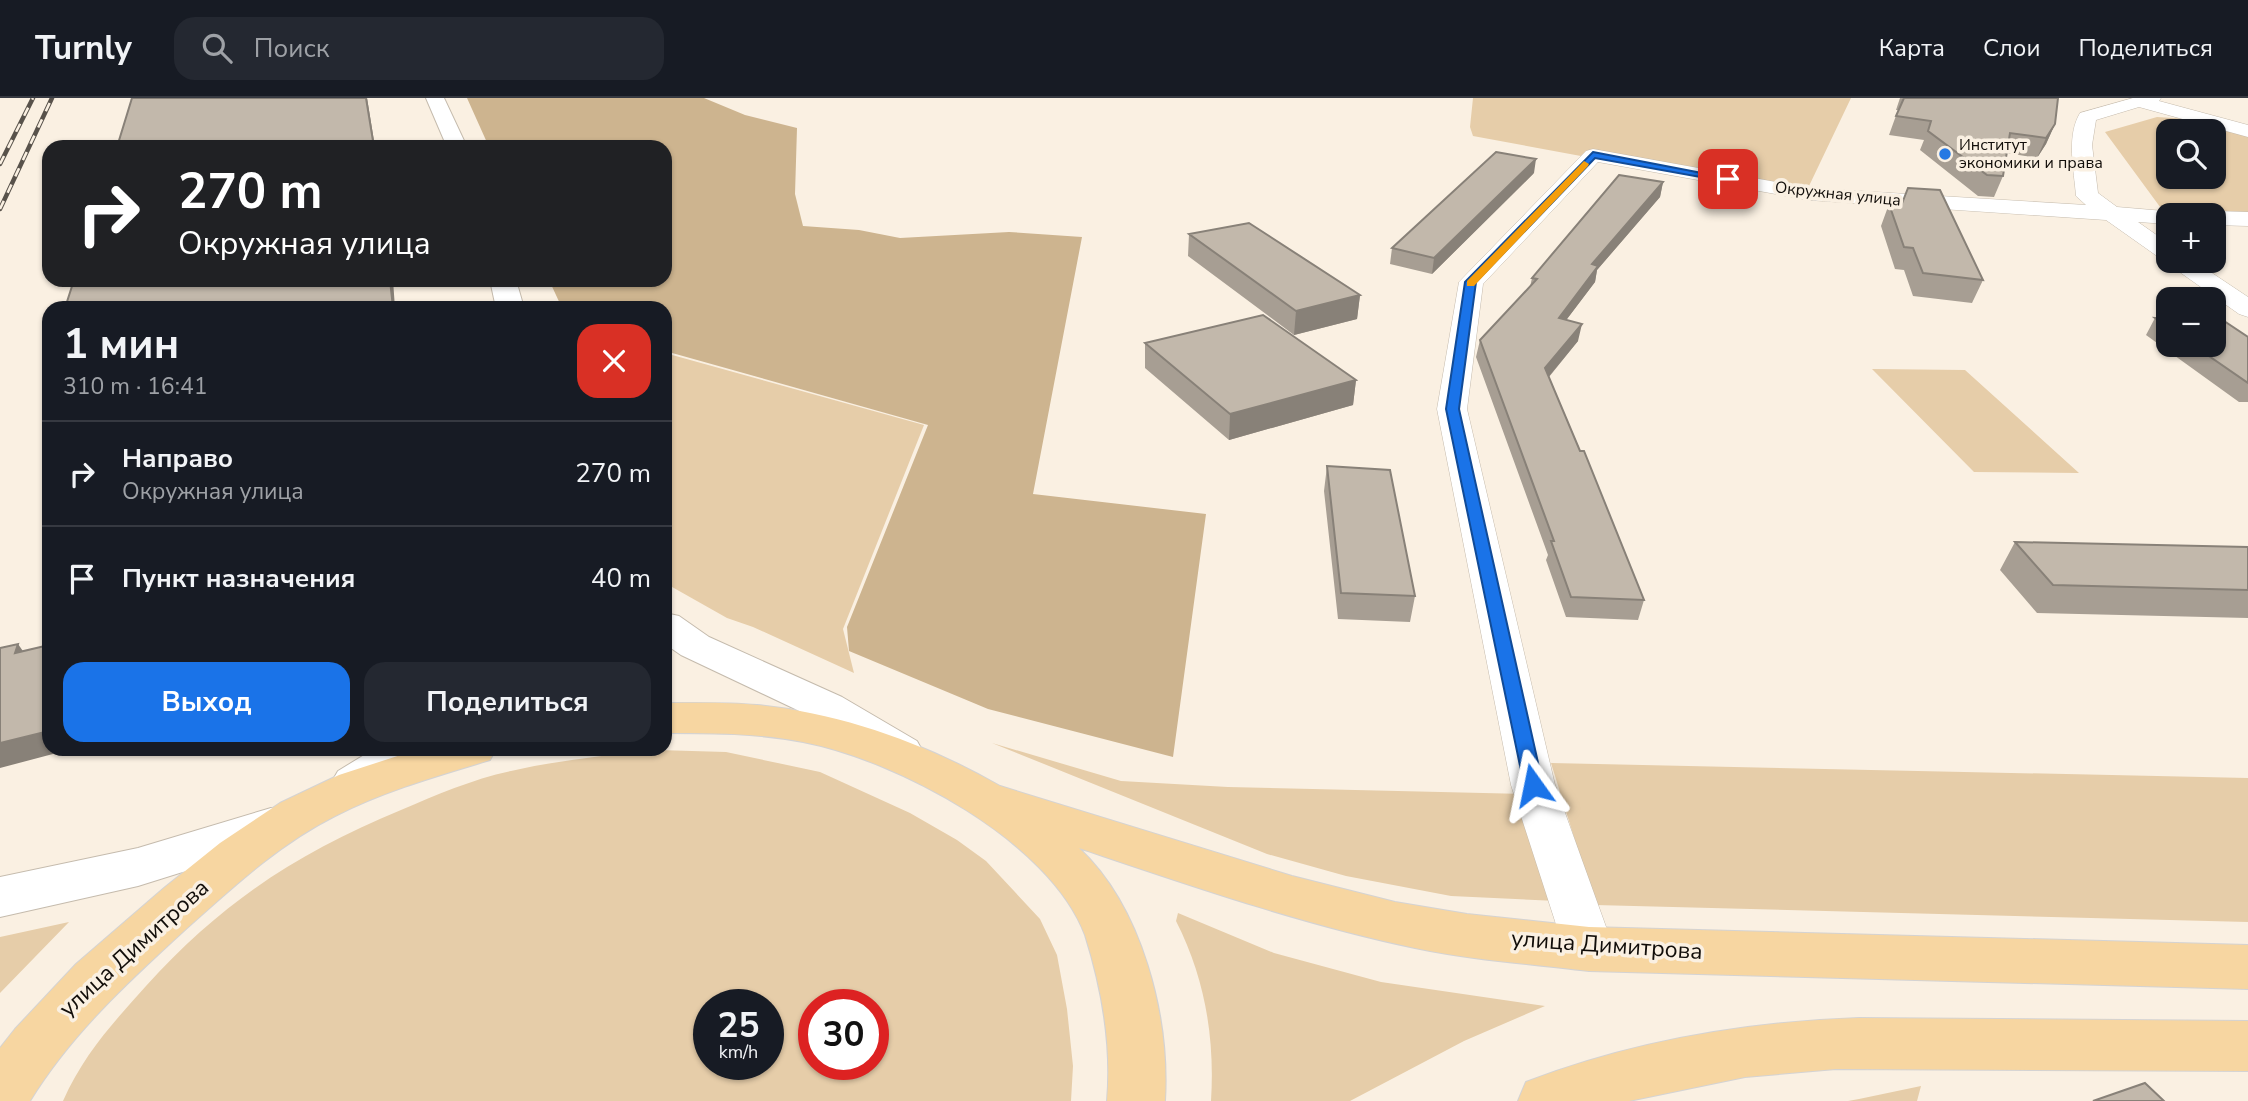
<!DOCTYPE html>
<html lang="ru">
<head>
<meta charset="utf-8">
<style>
	body { margin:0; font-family:"Nunito Sans",sans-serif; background:#242831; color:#f1f3f6; height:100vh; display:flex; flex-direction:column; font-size:26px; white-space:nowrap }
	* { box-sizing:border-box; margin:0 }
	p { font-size:23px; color:#9ea1a6 }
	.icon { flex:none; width:38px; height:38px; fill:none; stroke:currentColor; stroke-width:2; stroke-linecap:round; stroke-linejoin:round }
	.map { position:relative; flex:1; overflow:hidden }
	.side { position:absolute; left:42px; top:203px; width:630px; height:455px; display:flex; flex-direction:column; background:#171b24; border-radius:21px; box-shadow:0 2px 5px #0004 }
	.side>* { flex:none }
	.banner { position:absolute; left:42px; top:42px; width:630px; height:147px; border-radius:21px; box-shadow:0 2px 5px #0004; background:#202124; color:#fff; overflow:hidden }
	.fabs { position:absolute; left:2156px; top:21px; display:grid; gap:14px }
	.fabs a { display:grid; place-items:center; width:70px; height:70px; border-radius:14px; background:#171b24; box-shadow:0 2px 5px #0004; font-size:35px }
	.speed { position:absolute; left:693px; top:891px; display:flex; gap:14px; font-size:35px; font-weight:700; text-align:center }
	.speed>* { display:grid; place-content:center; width:91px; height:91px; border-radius:50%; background:#171b24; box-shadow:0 2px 5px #0004; line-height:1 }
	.speed small { font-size:18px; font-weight:400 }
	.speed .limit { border:10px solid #d22; background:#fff; color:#111 }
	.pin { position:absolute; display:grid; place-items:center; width:60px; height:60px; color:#fff; margin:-30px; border-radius:14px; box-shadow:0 4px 10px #0006 }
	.me { position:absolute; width:77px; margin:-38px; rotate:348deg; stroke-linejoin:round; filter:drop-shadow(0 0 5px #0008) }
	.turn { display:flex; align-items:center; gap:24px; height:147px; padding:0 21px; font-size:32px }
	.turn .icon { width:91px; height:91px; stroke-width:2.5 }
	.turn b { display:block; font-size:49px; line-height:60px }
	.round { display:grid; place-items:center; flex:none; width:74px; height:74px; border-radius:21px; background:#242831 }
	.overview { display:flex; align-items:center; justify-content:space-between; height:119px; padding:0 21px }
	h1 { font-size:42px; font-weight:700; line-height:52px }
	.button { display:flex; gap:14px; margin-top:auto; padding:14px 21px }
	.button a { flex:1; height:80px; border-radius:21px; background:#1a73e8; color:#fff; font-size:28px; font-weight:700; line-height:80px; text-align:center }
	.button a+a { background:#242831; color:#f1f3f6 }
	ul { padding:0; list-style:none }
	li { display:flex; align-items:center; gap:21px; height:105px; padding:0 21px; border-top:2px solid #363941 }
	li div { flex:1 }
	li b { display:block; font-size:26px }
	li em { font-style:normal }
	header { display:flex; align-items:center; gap:42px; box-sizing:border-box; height:98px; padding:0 35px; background:#171b24; border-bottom:2px solid #363941 }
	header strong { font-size:33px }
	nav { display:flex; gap:38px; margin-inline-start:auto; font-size:24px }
	.search { width:490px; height:63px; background:#242831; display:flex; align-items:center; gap:18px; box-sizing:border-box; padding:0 24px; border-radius:21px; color:#9ea1a6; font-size:26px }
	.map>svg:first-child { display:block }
	.green { fill:#e6cda9; fill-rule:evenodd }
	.forest { fill:#cdb48f }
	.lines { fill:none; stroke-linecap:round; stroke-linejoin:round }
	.street-casing { stroke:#c5bbad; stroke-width:1 }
	.secondary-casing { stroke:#c5bbad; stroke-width:2 }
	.primary-casing { stroke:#d4d3d3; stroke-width:2 }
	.street { fill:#fff; fill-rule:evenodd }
	.secondary { fill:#fff; fill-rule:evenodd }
	.primary { fill:#f7d6a1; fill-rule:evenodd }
	.rail-casing { stroke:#58524b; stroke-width:4.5 }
	.rail { stroke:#faf0e2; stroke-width:2.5; stroke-dasharray:9; stroke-linecap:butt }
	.wall { fill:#a79e93 }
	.shaded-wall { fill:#888178 }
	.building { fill:#c2b8ab; stroke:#888178; stroke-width:2 }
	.route { fill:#1a73e8; stroke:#114b97; stroke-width:2 }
	.slow { fill:#f59e0b }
	.poi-dot { fill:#2679e3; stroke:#faf0e2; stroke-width:2.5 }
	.labels { text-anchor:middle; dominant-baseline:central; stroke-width:7; stroke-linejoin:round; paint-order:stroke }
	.far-poi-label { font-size:16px; fill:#110d09; stroke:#faf0e2; text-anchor:start }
	.far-street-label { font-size:16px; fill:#110d09; stroke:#faf0e2 }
	.near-street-label { font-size:23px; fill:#110d09; stroke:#faf0e2 }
</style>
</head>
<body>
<header>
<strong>Turnly</strong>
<div class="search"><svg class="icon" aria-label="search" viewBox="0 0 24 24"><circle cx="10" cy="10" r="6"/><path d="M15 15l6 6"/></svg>Поиск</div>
<nav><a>Карта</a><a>Слои</a><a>Поделиться</a></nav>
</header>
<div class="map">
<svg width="2248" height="1003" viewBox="0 0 2248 1003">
	<rect width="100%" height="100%" fill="#faf0e2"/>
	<!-- green -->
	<path class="green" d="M1473,0H1851L1809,88L1787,96L1473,38L1470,29Z
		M2157,19L2217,23L2248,31V115L2163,113L2105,34ZM2168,33H2214V79H2168Z
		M665,255L924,327L843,531L854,575L753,529L727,520L665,485Z
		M1872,271L1965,272L2079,375L1974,374Z
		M992,645L1121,683L1228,689L1527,696L1557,803L1451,798L1346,778L1267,756Z
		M658,652L726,654L820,674L910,715L957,742L986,763L1040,821L1057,857L1067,911L1073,968L1071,1003H63C84,956 112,926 146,888C222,804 297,755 401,712C436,697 473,681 511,673C559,662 608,657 658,652ZM768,906V966H709V906ZM873,906V966H814V906Z
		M1551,665L2248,680V824L1595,807Z
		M1178,815L1274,855L1381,884L1545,908L1464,943L1350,1003H1211C1215,940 1205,880 1176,823Z
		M69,824L0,895V839Z
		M1921,988L1917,1003H1848L1859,1001Z"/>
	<!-- forest -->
	<path class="forest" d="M467,0H704L745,17L797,30L795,96L803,128L859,132L900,140L1009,134L1082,139L1033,396L1206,416L1173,659L988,611L849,553L847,529L928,327L665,253V210H562L549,182H665V49H489Z"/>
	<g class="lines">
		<defs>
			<path id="street" d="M2133,0H2161L2159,3L2248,27V39L2139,9L2096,22L2092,47L2098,95L2117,109L2176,114L2178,117H2168V126L2138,124L2168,145V163H2194L2248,199V219L2239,216L2106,122L1809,102L1598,64L1483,186L1467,311L1555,687L1614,851L1607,866L1589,872L1571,866L1564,851L1511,687L1437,311L1459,184L1586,53L1593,51L1809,90L2086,107L2076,98C2074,72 2066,38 2080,15Z
				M2214,113L2248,114V128L2214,127V117H2205Z"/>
			<path id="secondary" d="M426,0H444L467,49H447Z
				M490,182H516L524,210H496Z
				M665,515L679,518L709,539L842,599L917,643L923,654L917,665L901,670L885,665L812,619L681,557L665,546Z
				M374,651H430C421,666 372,702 354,702C349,702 342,698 338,697L331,685L338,673Z
				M271,710L288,715L295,728L288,741L138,788L0,819V779L138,750Z"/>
			<path id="primary" d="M665,605C695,605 726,604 757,607C842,615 926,646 1000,688L1292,778L1395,804L1467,816L1589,829L2248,847V891L1589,873C1531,866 1472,862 1415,850C1301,826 1189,787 1079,750C1142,809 1170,918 1165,1003H1107C1112,946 1102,891 1085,837C1050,743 897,662 803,644C757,635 712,635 665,635Z
				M419,651H496L490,662C437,678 384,693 335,718C279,746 233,789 187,830C129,883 71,936 30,1003H0V950L15,931L76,866L164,790L220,745L280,705L339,677Z
				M1859,920L2248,923V973L1836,971L1745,979L1629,1003H1518L1526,984C1633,943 1745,924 1859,920Z"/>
		</defs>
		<!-- street casing -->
		<use href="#street" class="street-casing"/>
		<!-- secondary casing -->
		<use href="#secondary" class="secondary-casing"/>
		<!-- primary casing -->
		<use href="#primary" class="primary-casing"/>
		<!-- street -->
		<use href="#street" class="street"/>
		<!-- secondary -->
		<use href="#secondary" class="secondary"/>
		<!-- primary -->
		<use href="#primary" class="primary"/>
		<defs>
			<path id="rail" d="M0,66L33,0
				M0,111L52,0"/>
		</defs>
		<!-- rail casing -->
		<use href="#rail" class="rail-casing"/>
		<!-- rail -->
		<use href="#rail" class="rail"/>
	</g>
	<!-- wall -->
	<path class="wall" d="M1900,0H2058L2055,26L2046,46L2037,60L2007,55L2003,78L1994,99L1978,98L1920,52L1924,42L1889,37L1898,12H1896Z
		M1534,75L1432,176L1390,166L1392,150Z
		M1663,84L1660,99L1597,172L1595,184L1566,222L1578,243L1549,279L1644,502L1638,522L1566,519L1546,462L1548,457L1476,259L1480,242L1530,189L1532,180Z
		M1908,90L1983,182L1972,205L1913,198L1904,172L1895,171L1881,128L1889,106L1901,108Z
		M1189,136L1360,197L1357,221L1294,237L1188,158Z
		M2155,220L2168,221V247H2214L2248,239V304H2239L2146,237Z
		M1145,245L1356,282L1353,307L1229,342L1145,270Z
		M1327,368L1415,498L1410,524L1338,521L1324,393Z
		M2015,444L2248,449V520L2037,515L2000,472Z"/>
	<!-- shaded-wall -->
	<path class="shaded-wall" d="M366,0H367L375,49H374L372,41Z
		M2055,26L2046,46L2037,60L2046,40Z
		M1536,61L1534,75L1432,176L1434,160Z
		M1663,84L1660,99L1597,172L1595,184L1555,237L1559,220L1592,166Z
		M390,182H393L395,210H393Z
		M1360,197L1357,221L1294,237L1296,213Z
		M1582,226L1578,243L1541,288L1545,270Z
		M1356,282L1353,307L1229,342L1230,316Z
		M18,546L32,566L15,555Z
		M49,633V651H69L68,652L0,670V645Z"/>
	<!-- building -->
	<path class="building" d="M132,0H366L374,49H117Z
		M1904,0H2058L2055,26L2046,40L2010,35L2003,78L1987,77L1928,33L1931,23L1896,18Z
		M1496,54L1536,61L1434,160L1392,150Z
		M1619,77L1663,84L1592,166L1598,168L1559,220L1582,226L1545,270L1580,353H1584L1644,502L1571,499L1551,443H1554L1480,242L1537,181L1532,180Z
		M1908,90L1940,92L1983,182L1923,175L1913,150L1904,149L1889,106L1901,108Z
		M1249,125L1360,197L1296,213L1189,136Z
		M74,182H390L393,210H65Z
		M1263,217L1356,282L1230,316L1145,245Z
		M2155,220L2168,221V230Z
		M2214,221H2221L2248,239V285L2193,247H2214Z
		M1327,368L1390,372L1415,498L1341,495Z
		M2015,444L2248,449V492L2053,487Z
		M18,546L15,555L49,547V633L0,645V550Z
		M2145,985L2164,1003H2093Z"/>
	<!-- route -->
	<path class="route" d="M1593,54L1733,81L1728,84L1595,60L1476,184L1459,311L1543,687L1540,692H1526L1524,687L1446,311L1465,184Z"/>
	<!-- slow -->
	<path class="slow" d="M1584,63L1589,66L1588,68L1474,188H1467V183Z"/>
	<!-- markers -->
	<circle class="poi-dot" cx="1945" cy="56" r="7"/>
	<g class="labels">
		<!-- far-poi labels -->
		<g class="far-poi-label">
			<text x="1959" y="47">Институт<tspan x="1959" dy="18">экономики и права</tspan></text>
		</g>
		<!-- far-street labels -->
		<g class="far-street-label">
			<text transform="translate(1838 96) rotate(6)">Окружная улица</text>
		</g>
		<!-- near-street labels -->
		<g class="near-street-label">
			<text transform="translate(1607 847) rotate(4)">улица Димитрова</text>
			<text transform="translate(134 850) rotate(-42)">улица Димитрова</text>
		</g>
	</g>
</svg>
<div class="fabs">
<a><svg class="icon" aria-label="search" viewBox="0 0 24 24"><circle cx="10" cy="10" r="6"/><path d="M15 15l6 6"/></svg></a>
<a>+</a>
<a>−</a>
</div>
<div class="speed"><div>25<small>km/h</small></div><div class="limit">30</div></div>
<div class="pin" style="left:1728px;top:81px;background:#d93025"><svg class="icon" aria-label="arrive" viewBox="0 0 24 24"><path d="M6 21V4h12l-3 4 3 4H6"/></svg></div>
<svg class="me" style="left:1533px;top:687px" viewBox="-20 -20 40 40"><path d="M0-17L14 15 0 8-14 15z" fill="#1a73e8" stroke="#fff" stroke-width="4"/></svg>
<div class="banner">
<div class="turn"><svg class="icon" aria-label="right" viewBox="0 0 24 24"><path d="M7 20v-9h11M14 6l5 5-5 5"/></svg><div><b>270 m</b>Окружная улица</div></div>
</div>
<section class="side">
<div class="overview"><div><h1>1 мин</h1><p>310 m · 16:41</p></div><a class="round" style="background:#d93025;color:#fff"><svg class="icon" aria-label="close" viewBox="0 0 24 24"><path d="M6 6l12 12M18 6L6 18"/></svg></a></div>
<ul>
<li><svg class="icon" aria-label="right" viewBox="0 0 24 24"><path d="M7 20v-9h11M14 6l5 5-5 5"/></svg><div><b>Направо</b><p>Окружная улица</p></div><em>270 m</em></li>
<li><svg class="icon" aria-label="arrive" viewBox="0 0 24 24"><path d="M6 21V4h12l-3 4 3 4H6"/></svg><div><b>Пункт назначения</b></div><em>40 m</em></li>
</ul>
<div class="button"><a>Выход</a><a>Поделиться</a></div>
</section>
</div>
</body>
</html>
